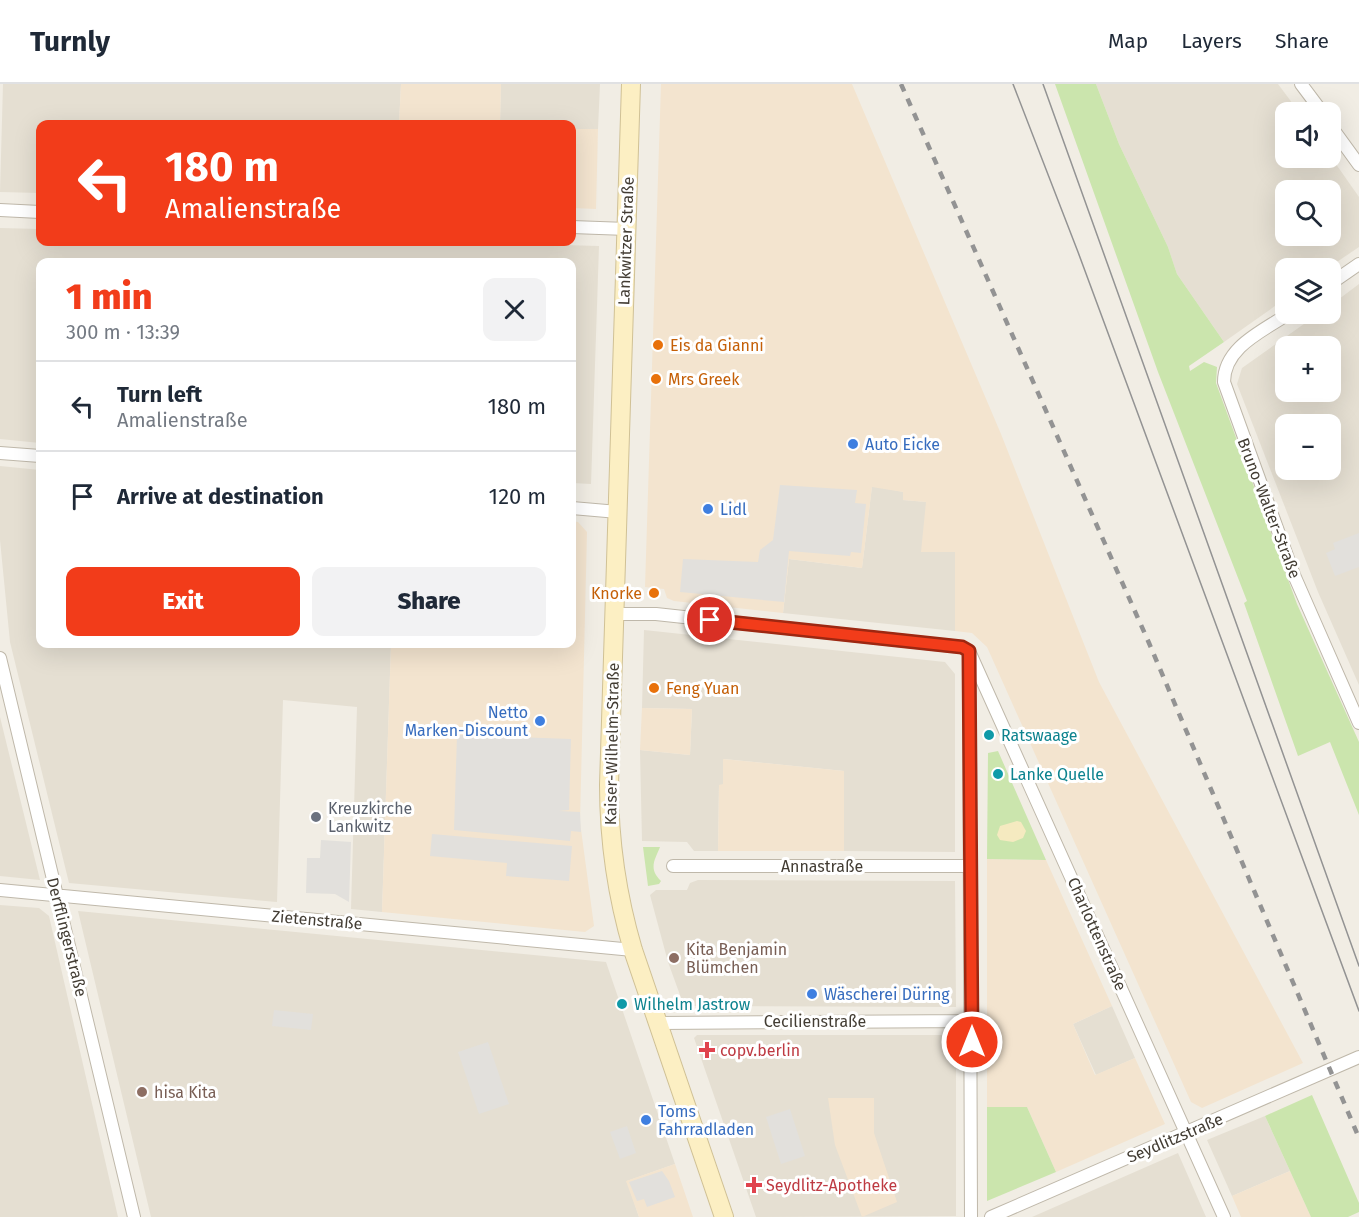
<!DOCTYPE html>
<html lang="en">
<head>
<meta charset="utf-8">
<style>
	body { margin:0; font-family:"Fira Sans",sans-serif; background:#f2f2f3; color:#1f2937; height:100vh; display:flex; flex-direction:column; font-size:22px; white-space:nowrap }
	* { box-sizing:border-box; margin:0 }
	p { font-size:20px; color:#747a83 }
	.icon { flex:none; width:33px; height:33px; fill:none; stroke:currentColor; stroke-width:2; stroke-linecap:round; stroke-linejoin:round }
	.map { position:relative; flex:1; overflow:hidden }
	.panel { position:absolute; left:36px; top:174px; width:540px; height:390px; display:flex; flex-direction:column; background:#fff; border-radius:12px; box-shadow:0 6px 24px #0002 }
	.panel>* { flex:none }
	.banner { position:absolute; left:36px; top:36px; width:540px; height:126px; border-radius:12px; box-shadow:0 6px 24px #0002; background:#f23c1a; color:#fff; overflow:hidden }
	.controls { position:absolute; left:1275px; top:18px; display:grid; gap:12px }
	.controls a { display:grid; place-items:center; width:66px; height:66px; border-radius:12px; background:#fff; box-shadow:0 6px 24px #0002; font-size:30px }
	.pin { position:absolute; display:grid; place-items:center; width:51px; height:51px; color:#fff; margin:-26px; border:3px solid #fff; border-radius:50%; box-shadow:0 2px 6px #0007 }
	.me { position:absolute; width:66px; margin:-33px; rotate:0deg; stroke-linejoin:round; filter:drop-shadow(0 0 4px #0008) }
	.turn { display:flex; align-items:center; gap:21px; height:126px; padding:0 30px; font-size:27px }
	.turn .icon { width:78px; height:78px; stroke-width:2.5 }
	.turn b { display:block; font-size:42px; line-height:51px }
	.round { display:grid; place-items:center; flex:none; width:63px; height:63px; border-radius:12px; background:#f2f2f3 }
	.summary { display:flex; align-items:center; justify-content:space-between; height:102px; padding:0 30px }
	h1 { font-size:36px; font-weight:800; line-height:45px; color:#f23c1a }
	.button { display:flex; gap:12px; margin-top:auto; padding:12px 30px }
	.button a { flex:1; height:69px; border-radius:12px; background:#f23c1a; color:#fff; font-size:24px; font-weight:800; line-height:69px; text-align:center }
	.button a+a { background:#f2f2f3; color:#1f2937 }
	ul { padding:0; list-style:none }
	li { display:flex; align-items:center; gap:18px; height:90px; padding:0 30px; border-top:2px solid #e0e1e3 }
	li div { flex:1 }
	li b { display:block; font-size:22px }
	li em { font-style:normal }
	header { display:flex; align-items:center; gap:36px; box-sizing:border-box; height:84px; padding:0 30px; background:#fff; border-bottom:2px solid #e0e1e3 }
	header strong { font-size:28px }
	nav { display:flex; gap:33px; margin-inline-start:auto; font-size:21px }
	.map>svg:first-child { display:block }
	.residential { fill:#e5dfd2; fill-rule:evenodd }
	.commercial { fill:#f3e4cf }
	.green { fill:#cbe5ad }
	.sand { fill:#f5eac0 }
	.parking { fill:#e2e0dc }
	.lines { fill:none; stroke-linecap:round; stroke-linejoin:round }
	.street-casing { stroke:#bfb8aa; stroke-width:14 }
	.secondary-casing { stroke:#d0c195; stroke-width:20 }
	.street { stroke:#fff; stroke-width:12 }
	.secondary { stroke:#fcefc3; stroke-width:18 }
	.tram { stroke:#939393; stroke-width:1.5 }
	.rail { stroke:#939393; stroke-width:4.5; stroke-dasharray:8 8; stroke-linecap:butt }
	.route-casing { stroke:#9d2711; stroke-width:15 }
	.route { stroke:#f23c1a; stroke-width:10 }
	.food-dot { fill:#e8710a; stroke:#fff; stroke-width:2 }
	.shop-dot { fill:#3f7fe0; stroke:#fff; stroke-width:2 }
	.culture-dot { fill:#0f9aa8; stroke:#fff; stroke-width:2 }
	.worship-dot { fill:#6b7280; stroke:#fff; stroke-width:2 }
	.education-dot { fill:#8d6e63; stroke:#fff; stroke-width:2 }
	.health-dot { fill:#e0444e; stroke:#fff; stroke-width:2 }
	.labels { text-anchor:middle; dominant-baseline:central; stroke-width:6; stroke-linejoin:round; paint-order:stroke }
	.street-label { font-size:16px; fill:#433d34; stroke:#fff }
	.food-label { font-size:16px; fill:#c56008; stroke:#fff; text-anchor:start }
	.shop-label { font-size:16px; fill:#366cbe; stroke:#fff; text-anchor:start }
	.culture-label { font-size:16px; fill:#0d838f; stroke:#fff; text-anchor:start }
	.worship-label { font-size:16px; fill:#5b616d; stroke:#fff; text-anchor:start }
	.education-label { font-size:16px; fill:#785e54; stroke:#fff; text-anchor:start }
	.health-label { font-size:16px; fill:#be3a42; stroke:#fff; text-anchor:start }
</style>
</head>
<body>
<header>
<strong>Turnly</strong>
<nav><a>Map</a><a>Layers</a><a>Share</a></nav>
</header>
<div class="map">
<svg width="1359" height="1133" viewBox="0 0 1359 1133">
	<rect width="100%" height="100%" fill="#f1ede4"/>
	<!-- residential -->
	<path class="residential" d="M3,0H401L399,40H40V109L0,108Z
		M501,0H600L598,45H572V40H500Z
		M1096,0H1278L1299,28H1286V74L1331,73L1359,113V163L1328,184H1286L1285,215L1224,258L1177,190L1168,163L1119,60ZM1286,106H1330V152H1286Z
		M0,144L40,145V158H458L599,162L591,400L572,399V178H40V359L0,355Z
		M1359,200V601L1318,508L1237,300L1242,284L1318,230H1330L1331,221ZM1286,262H1330V308H1286ZM1286,340H1330V386H1286Z
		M0,382L40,386V560H391L382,828L351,825L357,623L283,616L277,818L69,799L10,558L0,456Z
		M872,402L904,408L903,416L927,418L955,468V547L783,529L789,475L862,484Z
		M644,546L945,578L955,590V768L844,767V687L724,675L723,701H719L718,767H694L687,758L642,757L640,666L690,671L692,625L642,624Z
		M0,633L40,796L0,792Z
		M698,796L955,797L956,923L684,922L668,878L650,811L656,806H687L690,799Z
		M0,821L39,824L49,832L118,1133H0Z
		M78,827L606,878L675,1080L627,1097L639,1133H151Z
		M1112,922L1135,974L1096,991L1073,940Z
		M697,951H944L956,962V1132L756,1133L694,954Z
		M1265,1032L1290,1087L1232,1112L1207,1056Z
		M1178,1069L1206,1133H1032Z"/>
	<!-- commercial -->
	<path class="commercial" d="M401,0H501L500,40H399Z
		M661,0H852L1001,350L1099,598L1303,979L1202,1024L1191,1018L987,563L972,549L955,547V468H921L926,418L903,416V408L872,403L862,484L789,475L783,529L674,517L667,514L664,505L645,503Z
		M572,45H598L596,125L572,124Z
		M572,437L578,438L587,448L580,738L594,842L585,848L382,828L391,560H572Z
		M642,624L692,625L690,671L640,666Z
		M723,675L844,687V767H718L719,701L723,700Z
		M987,775L1046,776L1112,922L1073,940L1095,991L1135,974L1165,1040L1056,1088L1027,1023H987Z
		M828,1014H874V1049L897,1118L862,1133L835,1061Z
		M675,1080L693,1133H639L626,1097Z
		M1290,1087L1311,1133H1241L1232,1112Z"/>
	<!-- green -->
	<path class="green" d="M1055,0H1096L1119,60L1168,163L1177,190L1224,258L1189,282L1190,287L1204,278L1217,283L1216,299L1297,520L1359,658V731L1330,658L1298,672L1244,519L1247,517L1158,288Z
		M998,667L1046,776L987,775L988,669Z
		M643,763H660C655,776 648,784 661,797L659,800L648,802Z
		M1312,1011L1359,1119V1128L1348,1133H1311L1265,1032Z
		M987,1023H1027L1056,1088L987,1117Z"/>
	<!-- sand -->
	<path class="sand" d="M1017,737L1021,738L1026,747L1023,754L1013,758L1000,756L997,751L1000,742Z"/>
	<!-- parking -->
	<path class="parking" d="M780,401L857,406L855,419L866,420L861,469L851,468L850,472L789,467L784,518L680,508L683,475L758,478L760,466L773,456Z
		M1359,449V483L1335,492L1326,469L1335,465L1333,459Z
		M457,651L571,655L569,726L559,727L580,728L581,748L571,747L570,757L454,746Z
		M432,750L572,762L569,797L506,792L507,779L430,772Z
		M321,756L351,758L349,818L335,810L306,809L307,774H320Z
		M274,926L313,930L311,946L272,942Z
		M488,958L509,1020L479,1030L458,968Z
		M790,1025L805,1072L781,1080L766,1033Z
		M627,1042L636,1069L620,1075L610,1048Z
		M662,1087L669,1097L675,1113L647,1123L644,1115L637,1117L629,1098Z"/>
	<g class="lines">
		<defs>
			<path id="street" d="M1301,0L1322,28
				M1330,41L1359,81
				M0,126L40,128
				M572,143L627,145
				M1330,200L1359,180
				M1288,230C1263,247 1224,263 1224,298L1294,491L1359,639
				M0,369L40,372
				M572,424L618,428
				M614,530H656L961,563L969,567
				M969,567L1224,1133
				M969,571L971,1133
				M0,574L134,1133
				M673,782H971
				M0,806L633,866
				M658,939L972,937
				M991,1133L1359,973"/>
			<path id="secondary" d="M631,0L609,701C609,758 617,812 633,866L724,1133"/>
		</defs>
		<!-- street casing -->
		<use href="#street" class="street-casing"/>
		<!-- secondary casing -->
		<use href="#secondary" class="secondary-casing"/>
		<!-- street -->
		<use href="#street" class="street"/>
		<!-- secondary -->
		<use href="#secondary" class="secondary"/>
		<!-- tram -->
		<path class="tram" d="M1013,0L1078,168L1359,927
			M1043,0L1359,882"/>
		<!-- rail -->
		<path class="rail" d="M901,0L1149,559L1359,1054"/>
	</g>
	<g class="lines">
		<defs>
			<path id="route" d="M710,536L962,563L969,567L972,958"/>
		</defs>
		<!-- route casing -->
		<use href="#route" class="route-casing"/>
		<!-- route -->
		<use href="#route" class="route"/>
	</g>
	<!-- markers -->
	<g class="food-dot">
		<circle cx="658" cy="261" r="6"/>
		<circle cx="656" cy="295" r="6"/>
		<circle cx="654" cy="509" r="6"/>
		<circle cx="654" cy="604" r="6"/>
	</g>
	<g class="shop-dot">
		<circle cx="853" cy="360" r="6"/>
		<circle cx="708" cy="425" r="6"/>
		<circle cx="540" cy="637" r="6"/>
		<circle cx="812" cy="910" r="6"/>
		<circle cx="646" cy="1036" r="6"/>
	</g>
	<g class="culture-dot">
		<circle cx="989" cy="651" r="6"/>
		<circle cx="998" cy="690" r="6"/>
		<circle cx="622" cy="920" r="6"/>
	</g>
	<circle class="worship-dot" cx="316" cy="733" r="6"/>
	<g class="education-dot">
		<circle cx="674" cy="874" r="6"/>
		<circle cx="142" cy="1008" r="6"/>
	</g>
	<g class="health-dot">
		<path d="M704 957h6v6h6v6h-6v6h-6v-6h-6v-6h6z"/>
		<path d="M751 1092h6v6h6v6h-6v6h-6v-6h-6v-6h6z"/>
	</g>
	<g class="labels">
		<!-- street labels -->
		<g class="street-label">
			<text transform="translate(626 157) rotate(-88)">Lankwitzer Straße</text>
			<text transform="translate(1269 424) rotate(69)">Bruno-Walter-Straße</text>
			<text transform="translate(612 660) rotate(-89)">Kaiser-Wilhelm-Straße</text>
			<text x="822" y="782">Annastraße</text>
			<text transform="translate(317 836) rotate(5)">Zietenstraße</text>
			<text transform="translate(1097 850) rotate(66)">Charlottenstraße</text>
			<text transform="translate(67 853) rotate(76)">Derfflingerstraße</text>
			<text x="815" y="937">Cecilienstraße</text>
			<text transform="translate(1175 1054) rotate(-23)">Seydlitzstraße</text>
		</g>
		<!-- food labels -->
		<g class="food-label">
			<text x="670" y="261">Eis da Gianni</text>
			<text x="668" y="295">Mrs Greek</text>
			<text x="642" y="509" text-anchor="end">Knorke</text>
			<text x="666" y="604">Feng Yuan</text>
		</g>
		<!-- shop labels -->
		<g class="shop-label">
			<text x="865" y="360">Auto Eicke</text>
			<text x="720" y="425">Lidl</text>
			<text x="528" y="628" text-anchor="end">Netto<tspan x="528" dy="18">Marken-Discount</tspan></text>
			<text x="824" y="910">Wäscherei Düring</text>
			<text x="658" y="1027">Toms<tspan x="658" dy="18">Fahrradladen</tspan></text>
		</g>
		<!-- culture labels -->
		<g class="culture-label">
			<text x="1001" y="651">Ratswaage</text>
			<text x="1010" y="690">Lanke Quelle</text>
			<text x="634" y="920">Wilhelm Jastrow</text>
		</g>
		<!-- worship labels -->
		<g class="worship-label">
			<text x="328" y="724">Kreuzkirche<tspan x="328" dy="18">Lankwitz</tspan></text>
		</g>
		<!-- education labels -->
		<g class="education-label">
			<text x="686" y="865">Kita Benjamin<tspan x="686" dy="18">Blümchen</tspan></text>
			<text x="154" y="1008">hisa Kita</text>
		</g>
		<!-- health labels -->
		<g class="health-label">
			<text x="720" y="966">copv.berlin</text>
			<text x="766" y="1101">Seydlitz-Apotheke</text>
		</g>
	</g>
</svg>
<div class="controls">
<a><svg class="icon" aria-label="sound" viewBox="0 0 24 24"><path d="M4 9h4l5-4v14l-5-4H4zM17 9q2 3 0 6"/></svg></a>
<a><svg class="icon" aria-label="search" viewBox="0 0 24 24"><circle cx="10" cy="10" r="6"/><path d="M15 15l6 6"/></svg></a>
<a><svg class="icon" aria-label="layers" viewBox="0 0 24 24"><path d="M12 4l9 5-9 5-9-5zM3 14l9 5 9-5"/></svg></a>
<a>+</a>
<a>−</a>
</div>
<div class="pin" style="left:710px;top:536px;background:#d93025"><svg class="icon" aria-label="arrive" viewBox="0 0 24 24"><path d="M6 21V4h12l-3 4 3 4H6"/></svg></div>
<svg class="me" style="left:972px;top:958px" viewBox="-20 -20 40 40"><circle r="17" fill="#f23c1a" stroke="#fff" stroke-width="3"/><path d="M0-11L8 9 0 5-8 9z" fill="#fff"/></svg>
<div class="banner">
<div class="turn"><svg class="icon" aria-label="left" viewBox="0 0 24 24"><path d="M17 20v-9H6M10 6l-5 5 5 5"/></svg><div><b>180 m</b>Amalienstraße</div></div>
</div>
<section class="panel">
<div class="summary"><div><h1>1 min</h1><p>300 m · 13:39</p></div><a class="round"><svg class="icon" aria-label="close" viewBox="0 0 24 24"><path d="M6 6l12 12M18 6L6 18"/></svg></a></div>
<ul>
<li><svg class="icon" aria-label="left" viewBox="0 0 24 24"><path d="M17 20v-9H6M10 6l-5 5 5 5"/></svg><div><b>Turn left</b><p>Amalienstraße</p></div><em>180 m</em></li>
<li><svg class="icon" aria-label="arrive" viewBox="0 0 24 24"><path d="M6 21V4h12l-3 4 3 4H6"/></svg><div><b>Arrive at destination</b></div><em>120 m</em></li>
</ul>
<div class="button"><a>Exit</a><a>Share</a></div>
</section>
</div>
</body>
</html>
